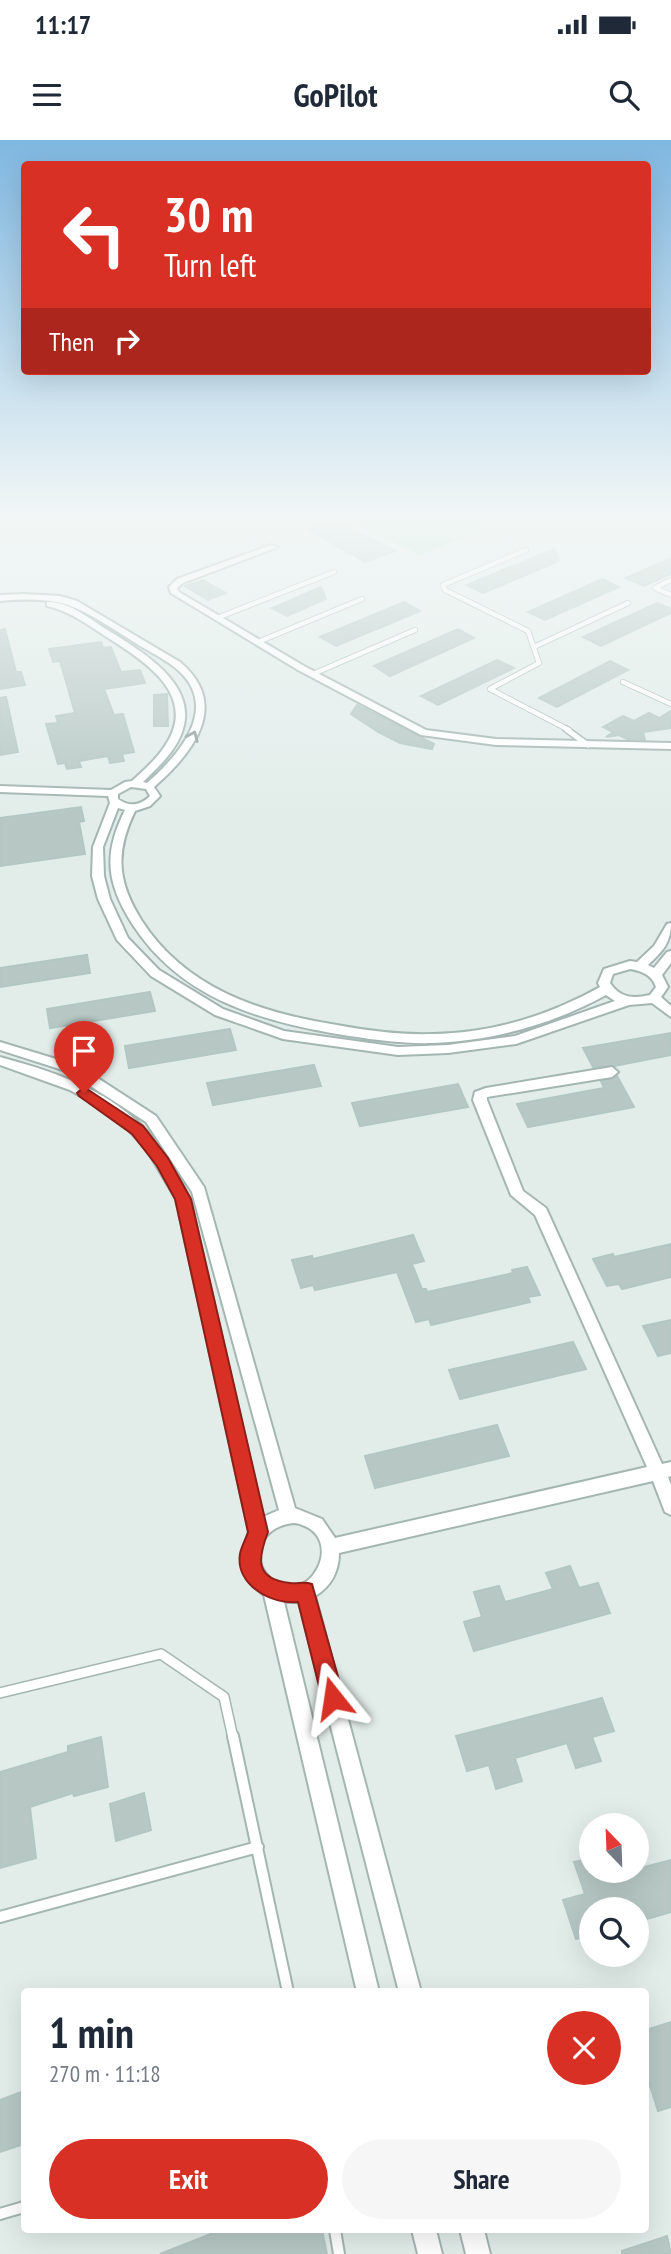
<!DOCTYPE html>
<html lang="en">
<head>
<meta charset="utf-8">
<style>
	body { margin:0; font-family:"PT Sans Narrow",sans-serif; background:#f6f6f7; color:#1f2937; height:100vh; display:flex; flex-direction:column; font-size:26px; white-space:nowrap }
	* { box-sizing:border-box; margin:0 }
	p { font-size:23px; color:#747a83 }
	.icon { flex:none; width:38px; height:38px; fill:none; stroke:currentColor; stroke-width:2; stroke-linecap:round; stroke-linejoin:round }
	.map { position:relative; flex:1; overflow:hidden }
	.sheet { position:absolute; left:21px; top:1848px; width:628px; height:245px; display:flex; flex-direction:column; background:#fff; border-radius:7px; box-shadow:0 7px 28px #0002 }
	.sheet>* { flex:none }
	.top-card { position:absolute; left:21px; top:21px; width:630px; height:214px; border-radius:7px; box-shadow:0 7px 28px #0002; background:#d93025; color:#fff; overflow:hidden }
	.needle { width:46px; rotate:337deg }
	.buttons { position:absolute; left:579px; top:1673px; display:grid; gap:14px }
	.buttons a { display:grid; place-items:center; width:70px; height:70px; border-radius:50%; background:#fff; box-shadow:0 7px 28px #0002; font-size:35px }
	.pin { position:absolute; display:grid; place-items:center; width:60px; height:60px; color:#fff; margin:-72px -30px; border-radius:50% 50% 50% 0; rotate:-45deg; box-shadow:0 0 7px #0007 }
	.pin .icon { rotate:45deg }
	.me { position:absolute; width:77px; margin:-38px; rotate:345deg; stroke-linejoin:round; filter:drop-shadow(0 0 5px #0008) }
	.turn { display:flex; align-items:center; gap:24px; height:147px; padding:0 28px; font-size:32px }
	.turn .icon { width:91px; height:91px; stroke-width:2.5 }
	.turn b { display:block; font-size:49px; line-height:60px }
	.then { display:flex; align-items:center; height:66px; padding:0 28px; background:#0003; gap:14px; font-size:26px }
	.round { display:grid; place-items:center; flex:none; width:74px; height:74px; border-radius:37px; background:#f6f6f7 }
	.head { display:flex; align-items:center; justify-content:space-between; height:119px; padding:0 28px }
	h1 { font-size:42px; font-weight:600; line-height:52px }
	.primary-button { display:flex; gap:14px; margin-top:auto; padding:14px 28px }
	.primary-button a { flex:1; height:80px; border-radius:42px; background:#d93025; color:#fff; font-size:28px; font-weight:600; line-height:80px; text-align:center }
	.primary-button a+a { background:#f6f6f7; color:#1f2937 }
	.status { display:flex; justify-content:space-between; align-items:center; height:49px; padding:0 35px; background:#fff; direction:ltr }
	.status svg { height:19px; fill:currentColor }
	header { display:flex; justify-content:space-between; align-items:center; height:91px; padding:0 28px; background:#fff; font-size:32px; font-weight:600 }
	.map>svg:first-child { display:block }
	.green { fill:#b9e0ca }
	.building { fill:#b7c8c4; stroke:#b3c7c2; stroke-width:2 }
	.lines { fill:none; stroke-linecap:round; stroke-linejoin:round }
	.service-far3-casing { stroke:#a4b6b2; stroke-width:6 }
	.service-far2-casing { stroke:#a4b6b2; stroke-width:8 }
	.service-far1-casing { stroke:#a4b6b2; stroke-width:12 }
	.service-casing { stroke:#a4b6b2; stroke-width:14 }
	.minor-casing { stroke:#a4b6b2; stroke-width:4 }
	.service-far3 { stroke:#fff; stroke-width:4.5 }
	.service-far2 { stroke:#fff; stroke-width:5 }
	.service-far1 { stroke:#fff; stroke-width:9 }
	.service { stroke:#fff; stroke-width:10 }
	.minor { fill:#fff; fill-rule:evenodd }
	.oneway { stroke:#90a09e }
	.route { fill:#d93025; stroke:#8d1f18; stroke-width:2 }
</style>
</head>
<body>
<div class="status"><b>11:17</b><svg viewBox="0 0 49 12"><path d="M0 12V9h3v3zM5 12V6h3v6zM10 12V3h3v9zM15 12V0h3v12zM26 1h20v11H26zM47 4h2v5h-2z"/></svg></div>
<header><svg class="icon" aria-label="menu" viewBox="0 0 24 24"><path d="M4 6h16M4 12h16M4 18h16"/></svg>GoPilot<svg class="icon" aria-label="search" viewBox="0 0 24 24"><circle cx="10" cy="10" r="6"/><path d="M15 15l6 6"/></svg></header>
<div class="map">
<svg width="671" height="2114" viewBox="0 0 671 2114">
	<rect width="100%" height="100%" fill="#e2edea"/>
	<!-- green -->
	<path class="green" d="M345,378H468L489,388L420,415Z"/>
	<!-- building -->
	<path class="building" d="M332,380L379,403L395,411L365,422L307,389Z
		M554,409L559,421L483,453L467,445Z
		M671,418V434L644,446L626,438Z
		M602,439L619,447L545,480L528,472Z
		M203,440L211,445L226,453L208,460L185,446Z
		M321,447L326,459L287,476L272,468Z
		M404,462L420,471L336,506L320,497Z
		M657,463L671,469V473L601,506L583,497Z
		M5,489L16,532H21L25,545L0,549V490Z
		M458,489L474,498L390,536L374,526Z
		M101,502L103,508L111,507L121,532L140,530L145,543L104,549L114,575L123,574L134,612L122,614L124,621L110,623L108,616L79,621L81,627L67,629L65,623L58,624L46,584L58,583L56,576L75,573L60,521L53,522L49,509Z
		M497,520L514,528L438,565L421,556Z
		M610,521L628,530L557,567L539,558Z
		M167,554L168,586H154V555Z
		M6,557L18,612L0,615V558Z
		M357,565L434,604L432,609L400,603L378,592L351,574Z
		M671,571V588L643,592L645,600L627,599L619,595L606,597L613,592L603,587L623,576L634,581L649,573L659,578Z
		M81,667L84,681L79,682L85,714L0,726V678Z
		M87,815L90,833L0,847V828Z
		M150,852L155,871L50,888L47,869Z
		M230,889L236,910L129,928L125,906Z
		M671,893V915L614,926L593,927L583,908Z
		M314,925L321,946L213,965L207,943Z
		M617,936L634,967L528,987L517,964L604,948L601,941Z
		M458,944L468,967L360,986L352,963Z
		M413,1095L424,1121L412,1124L422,1149H426L427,1152L513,1133L512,1130L527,1127L540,1155L528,1157L530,1162L431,1185L429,1179L416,1182L397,1132L315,1150L313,1145L301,1148L292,1120L312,1116L313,1119Z
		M671,1104V1137L622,1149L619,1144L607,1146L593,1119L613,1114L614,1117Z
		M671,1180V1213L658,1216L643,1186Z
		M573,1202L586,1229L460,1259L449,1230Z
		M497,1285L509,1316L375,1348L365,1316Z
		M570,1426L579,1448L598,1443L610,1473L474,1511L464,1482L482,1477L474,1452L499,1446L505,1462L553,1449L546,1433Z
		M602,1558L614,1591L592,1597L601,1621L576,1628L567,1603L515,1618L522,1641L496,1649L489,1625L467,1631L456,1596Z
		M101,1597L108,1647L74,1656L73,1653L30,1667L36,1718L0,1728V1632L68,1612V1606Z
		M144,1653L151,1690L116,1701L110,1664Z
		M592,1718V1731H608L610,1736L671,1720V1772L637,1782V1769H592V1795L576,1799L563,1760L585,1754L574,1722Z
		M671,1882V1967L658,1971L646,1933V1890Z
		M24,1951V2004L0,2012V1960Z
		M221,2090H322L327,2114H160Z
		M667,2096L671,2114H622V2111Z"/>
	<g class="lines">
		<defs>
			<path id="service-far3" d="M655,448L671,440
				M655,448L671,455
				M217,478L334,432
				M258,502L362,459
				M534,507L628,463
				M313,534L415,490
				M623,542L671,564
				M490,549L539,523L528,491L445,450L443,445L526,410
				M490,549L569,590"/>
			<path id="service-far2" d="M566,589L588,605"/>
			<path id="service-far1" d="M0,1553L161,1514L224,1557L233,1598"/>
			<path id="service" d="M233,1596L288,1852
				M0,1777L258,1707
				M0,2074L24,2067
				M335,2090L339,2114"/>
			<path id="minor" d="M271,405L278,407L183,443L177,448L179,452L304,526L426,590L496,599L671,603V609L496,605L421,595L298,530L171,453L169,447L177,439Z
				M24,454L60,456L77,461L180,522C231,565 193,613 154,647L160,656L150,666L135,671C115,712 117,742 142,781C186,849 261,873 337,885C369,891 401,895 433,894C492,893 548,876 600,847L598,843L604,829L630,821L637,822L654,806L667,784L671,783C671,803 662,812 648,825L654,828L667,812L671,811V823L662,835L668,847L661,857L671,866V877L652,863L629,865L516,904L448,913L398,915L283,899L215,875L151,836L117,800L98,759L92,736L93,707L110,663L108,656L0,652V646L111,650L125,642L132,641C145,629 159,617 168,601C195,555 146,522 113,501C92,488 71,471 47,466V462C69,461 91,480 109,491C144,513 203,547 180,597C172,615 156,629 143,642L147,643C178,616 220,569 179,531C166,519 149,512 134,502C79,468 67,455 0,461V455ZM131,647L146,649L150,656C140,666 129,667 118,659V654ZM118,668L125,670C103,714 106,743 133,785C180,857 256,880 337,894C369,899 401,904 433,903C493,901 553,884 606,855L615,861L515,896L448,905L398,907L284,891L223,869L159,830L128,798L110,759L104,736L103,707ZM630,829C642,831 652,835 656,847L650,855C633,859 620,858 610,843L613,834Z
				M0,902L79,926L156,976L204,1047L295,1368L322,1379L335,1398L647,1327L535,1075L511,1055L473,960L475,952L486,948L612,927L618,932L612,937L487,957V960L523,1051L546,1068L662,1324L671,1322V1336L668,1337L671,1345V1375L665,1372L653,1341L339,1413C339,1431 331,1447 315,1456L421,1852H399L299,1462H284L379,1852H357L264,1455C243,1439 239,1415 249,1392L176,1059L147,1010L121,982L105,970L70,950L0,925V917C51,931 105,948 143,987C163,1007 177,1034 190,1059L263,1377L279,1370L192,1052L146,982L69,932L0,910ZM295,1383C352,1394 306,1477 268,1436C246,1412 267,1384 295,1383Z
				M412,2090H436L442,2114H418Z
				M460,2090H484L490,2114H466Z"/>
		</defs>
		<!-- service-far3 casing -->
		<use href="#service-far3" class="service-far3-casing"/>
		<!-- service-far2 casing -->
		<use href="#service-far2" class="service-far2-casing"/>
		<!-- service-far1 casing -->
		<use href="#service-far1" class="service-far1-casing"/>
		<!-- service casing -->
		<use href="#service" class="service-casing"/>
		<!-- minor casing -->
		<use href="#minor" class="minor-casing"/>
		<!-- service-far3 -->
		<use href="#service-far3" class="service-far3"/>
		<!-- service-far2 -->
		<use href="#service-far2" class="service-far2"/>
		<!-- service-far1 -->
		<use href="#service-far1" class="service-far1"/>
		<!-- service -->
		<use href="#service" class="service"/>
		<!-- minor -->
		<use href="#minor" class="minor"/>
	</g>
	<!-- one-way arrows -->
	<defs><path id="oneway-chevron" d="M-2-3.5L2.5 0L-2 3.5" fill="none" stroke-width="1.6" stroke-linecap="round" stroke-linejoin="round" transform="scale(1.75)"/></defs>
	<use class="oneway" href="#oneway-chevron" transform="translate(193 596) rotate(-66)"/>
	<!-- sky -->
	<linearGradient id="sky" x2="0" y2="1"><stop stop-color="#80b8e1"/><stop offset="0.56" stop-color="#f2f7f6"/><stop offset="1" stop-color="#f2f7f6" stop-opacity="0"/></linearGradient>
	<rect width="671" height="674" fill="url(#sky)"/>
	<!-- route -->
	<path class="route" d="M84,947L143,986L168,1018L191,1059L268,1392C258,1418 254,1439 290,1443C298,1444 304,1441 312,1444L344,1558L341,1565L333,1568L326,1565L322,1558L298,1462C272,1465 235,1445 240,1414C241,1407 246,1399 248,1392L175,1059L157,1026L132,994L79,956L77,953Z"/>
</svg>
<div class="buttons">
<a><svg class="needle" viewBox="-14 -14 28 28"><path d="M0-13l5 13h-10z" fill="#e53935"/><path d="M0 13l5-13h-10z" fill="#747a83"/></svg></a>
<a><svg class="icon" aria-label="search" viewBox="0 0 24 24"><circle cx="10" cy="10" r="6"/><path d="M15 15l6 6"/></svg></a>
</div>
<div class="pin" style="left:84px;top:953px;background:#d93025"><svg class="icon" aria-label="arrive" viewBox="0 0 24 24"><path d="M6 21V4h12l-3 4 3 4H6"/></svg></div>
<svg class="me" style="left:333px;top:1558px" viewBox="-20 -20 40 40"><path d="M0-17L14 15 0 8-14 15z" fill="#d93025" stroke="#fff" stroke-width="4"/></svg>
<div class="top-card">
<div class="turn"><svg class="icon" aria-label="left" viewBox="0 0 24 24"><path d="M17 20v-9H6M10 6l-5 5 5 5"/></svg><div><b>30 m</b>Turn left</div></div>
<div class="then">Then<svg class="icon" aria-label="right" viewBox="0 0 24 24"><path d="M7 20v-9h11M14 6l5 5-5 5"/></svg></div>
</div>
<section class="sheet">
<div class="head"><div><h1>1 min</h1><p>270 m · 11:18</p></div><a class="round" style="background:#d93025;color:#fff"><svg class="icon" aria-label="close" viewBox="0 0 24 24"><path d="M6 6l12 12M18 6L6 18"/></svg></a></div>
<div class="primary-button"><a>Exit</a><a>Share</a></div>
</section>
</div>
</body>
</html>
